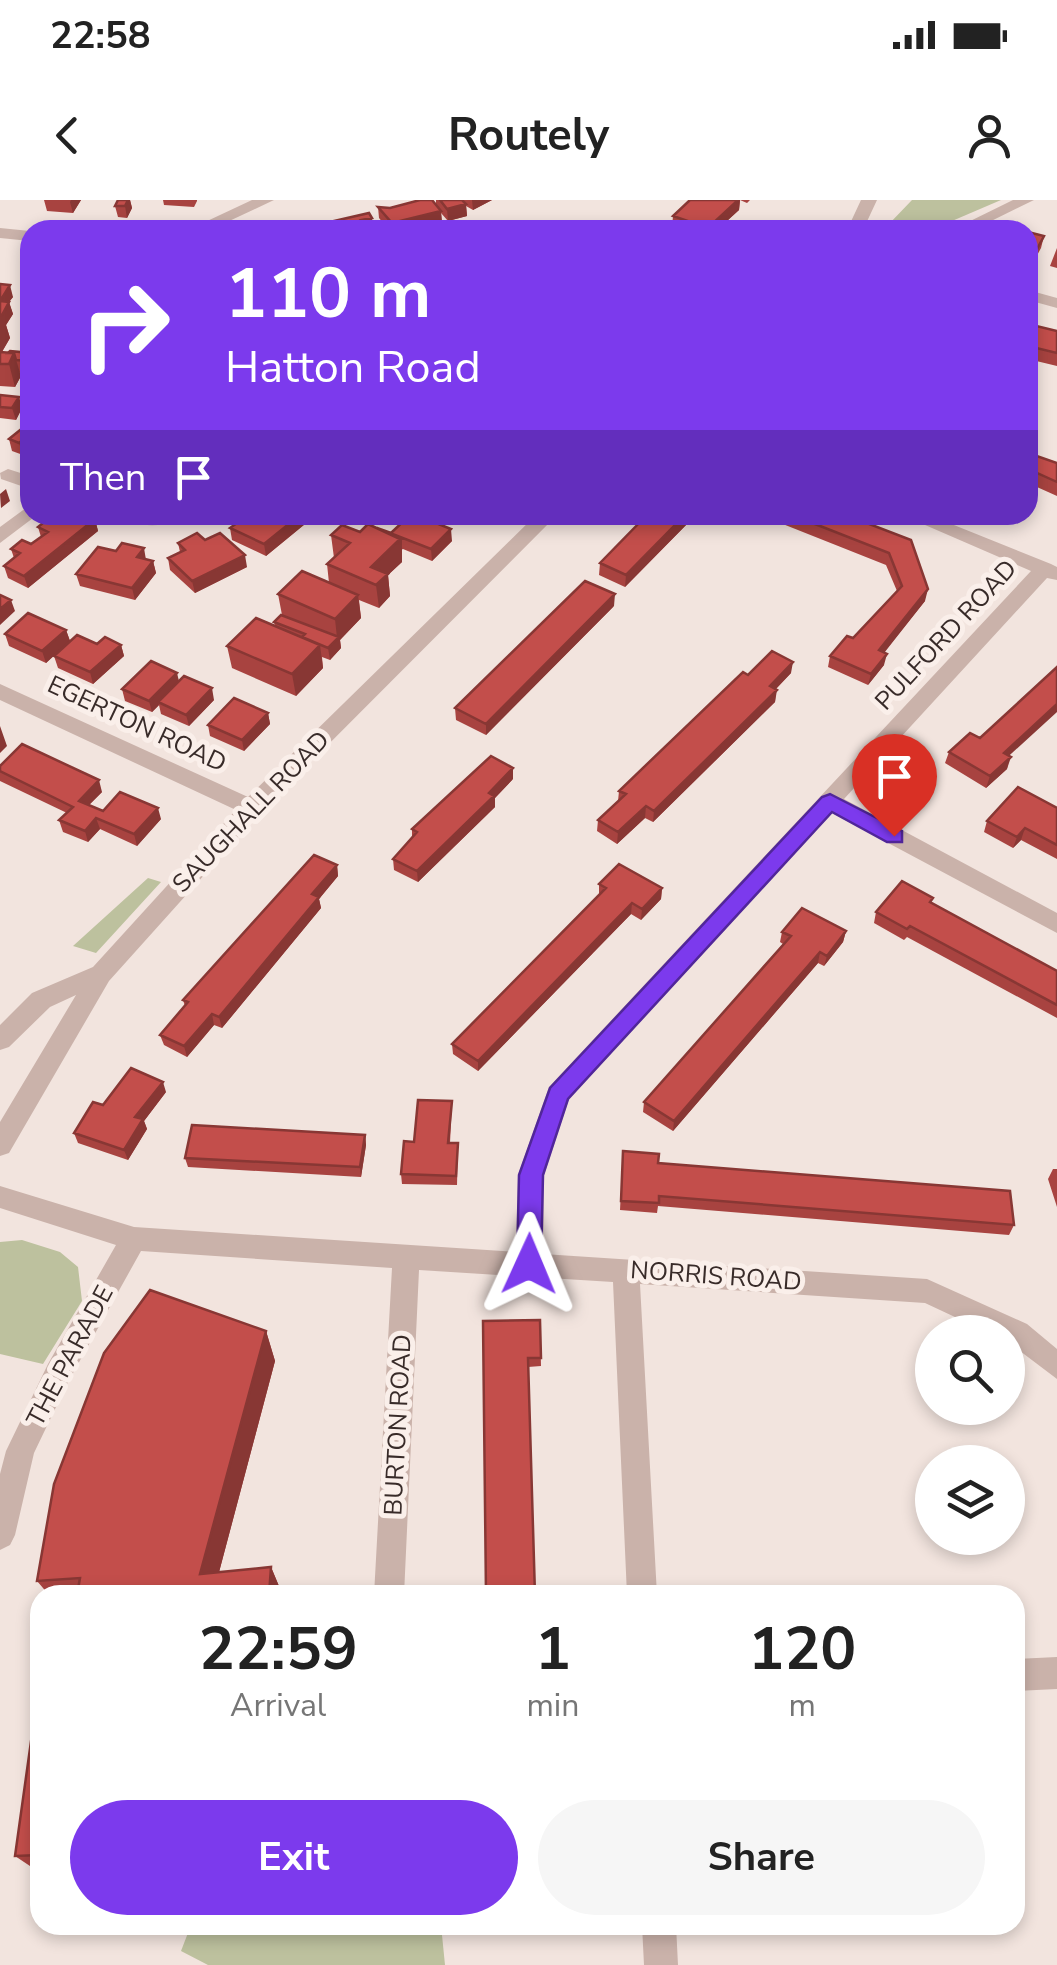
<!DOCTYPE html>
<html lang="en">
<head>
<meta charset="utf-8">
<style>
	body { margin:0; font-family:"Nunito Sans",sans-serif; background:#f6f6f6; color:#222; height:100vh; display:flex; flex-direction:column; font-size:38px; white-space:nowrap }
	* { box-sizing:border-box; margin:0 }
	p { font-size:32px; color:#767676 }
	.icon { flex:none; width:55px; height:55px; fill:none; stroke:currentColor; stroke-width:2; stroke-linecap:round; stroke-linejoin:round }
	.map { position:relative; flex:1; overflow:hidden }
	.panel { position:absolute; left:30px; top:1385px; width:995px; height:350px; display:flex; flex-direction:column; background:#fff; border-radius:30px; box-shadow:0 5px 15px #0003 }
	.panel>* { flex:none }
	.banner { position:absolute; left:20px; top:20px; width:1018px; height:305px; border-radius:30px; box-shadow:0 5px 15px #0003; background:#7c3aed; color:#fff; overflow:hidden }
	.controls { position:absolute; left:915px; top:1115px; display:grid; gap:20px }
	.controls a { display:grid; place-items:center; width:110px; height:110px; border-radius:50%; background:#fff; box-shadow:0 5px 15px #0003; font-size:50px }
	.pin { position:absolute; display:grid; place-items:center; width:85px; height:85px; color:#fff; margin:-102px -42px; border-radius:50% 50% 50% 0; rotate:-45deg; box-shadow:0 0 10px #0007 }
	.pin .icon { rotate:45deg }
	.me { position:absolute; width:110px; margin:-55px; rotate:1deg; stroke-linejoin:round; filter:drop-shadow(0 0 8px #0008) }
	.turn { display:flex; align-items:center; gap:35px; height:210px; padding:0 40px; font-size:45px }
	.turn .icon { width:130px; height:130px; stroke-width:2.5 }
	.turn b { display:block; font-size:70px; line-height:85px }
	.then { display:flex; align-items:center; height:95px; padding:0 40px; background:#0003; gap:20px; font-size:38px }
	.eta { display:flex; justify-content:space-evenly; align-items:center; height:170px; text-align:center }
	.eta b { font-size:60px; font-weight:700; line-height:70px }
	.cta { display:flex; gap:20px; margin-top:auto; padding:20px 40px }
	.cta a { flex:1; height:115px; border-radius:60px; background:#7c3aed; color:#fff; font-size:40px; font-weight:700; line-height:115px; text-align:center }
	.cta a+a { background:#f6f6f6; color:#222 }
	.status { display:flex; justify-content:space-between; align-items:center; height:70px; padding:0 50px; background:#fff; direction:ltr }
	.status svg { height:28px; fill:currentColor }
	header { display:flex; justify-content:space-between; align-items:center; height:130px; padding:0 40px; background:#fff; font-size:45px; font-weight:700 }
	.map>svg:first-child { display:block }
	.green { fill:#bdc19e }
	.lines { fill:none; stroke-linecap:round; stroke-linejoin:round }
	.minor { fill:#cab2aa; fill-rule:evenodd }
	.wall { fill:#a84340 }
	.shaded-wall { fill:#883734 }
	.building { fill:#c34e4b; stroke:#883734; stroke-width:2.5 }
	.route { fill:#7c3aed; stroke:#51269a; stroke-width:2.5 }
	.labels { text-anchor:middle; dominant-baseline:central; stroke-width:10; stroke-linejoin:round; paint-order:stroke }
	.street-label { font-size:25px; fill:#382b29; stroke:#faefea }
</style>
</head>
<body>
<div class="status"><b>22:58</b><svg viewBox="0 0 49 12"><path d="M0 12V9h3v3zM5 12V6h3v6zM10 12V3h3v9zM15 12V0h3v12zM26 1h20v11H26zM47 4h2v5h-2z"/></svg></div>
<header><svg class="icon" aria-label="back" viewBox="0 0 24 24"><path d="M15 5l-7 7 7 7"/></svg>Routely<svg class="icon" aria-label="person" viewBox="0 0 24 24"><circle cx="12" cy="8" r="4"/><path d="M4 21q1-7 8-7t8 7"/></svg></header>
<div class="map">
<svg width="1057" height="1765" viewBox="0 0 1057 1765">
	<rect width="100%" height="100%" fill="#f2e4de"/>
	<!-- green -->
	<path class="green" d="M912,0H1001L931,30H888V25Z
		M148,678L161,682L96,753L73,746Z
		M22,1040L60,1052L78,1067L82,1101L43,1164L0,1154V1042Z
		M191,1725H441L445,1765H208L181,1751Z"/>
	<g class="lines">
		<!-- minor -->
		<path class="minor" d="M252,0H274L210,30H188Z
			M861,0H877L863,30H847Z
			M1013,0H1034L973,30H952Z
			M0,28L30,31V41L0,38Z
			M1028,90L1057,98V108L1028,100Z
			M8,269L30,276V289L1,279L0,273Z
			M30,305V315H37L0,343V327Z
			M116,315H190C173,328 133,329 116,315Z
			M536,315H557L259,614L109,781L9,953L0,956V922L76,795L50,807L9,847L0,850V825L32,793L93,767L236,610L0,500V484L248,597Z
			M902,315H929L1051,364L1057,367V380L1047,378L844,599L1057,713V733L832,613L569,899L544,975L543,1054L927,1079L1027,1124L1057,1149V1179L1008,1142V1132H987L925,1103L640,1084L657,1395H627L613,1082L419,1070L404,1395H374L392,1068L141,1051L68,1182L34,1253L15,1335L10,1345L0,1350V1274L6,1251L48,1164L116,1045L0,1008V986L134,1027L516,1052L518,975L549,887L1031,371Z
			M1057,1457V1489L1015,1491V1459Z
			M642,1725H676L678,1765H644Z"/>
	</g>
	<!-- wall -->
	<path class="wall" d="M44,0H81L73,13L47,11Z
		M118,0H130L132,8L127,18L118,17L115,6Z
		M163,0H197V1L194,7L164,5Z
		M436,0H492L473,10L466,6L467,16L448,21L441,13L442,23L413,30H389L379,18L378,7L390,8L436,5Z
		M690,0H750L747,3L740,0L739,10L717,30H656L672,27L673,16Z
		M1028,32L1044,36L1041,48L1034,61L1028,60Z
		M1057,48V68L1050,66Z
		M30,50V74H26L22,62Z
		M0,84L13,97L9,102L13,114L6,125L10,138L2,152L30,153V173L19,172L21,176L15,187L0,186Z
		M1028,124L1057,131V166L1028,159Z
		M0,195L19,197L22,208L16,220L0,218Z
		M30,222V250H28L23,255L12,251L9,239Z
		M1028,253L1057,263V296L1028,283Z
		M234,315H304L305,324L266,356L232,340L230,328L235,324Z
		M307,315H327L320,321Z
		M401,315H442L435,322L452,341L432,361L403,349L401,350L402,362L388,375L390,396L379,408L359,400L361,418L340,440L341,448L330,460L322,457L323,468L296,496L232,468L227,446L275,426L274,422L282,415L278,394L329,383L327,364L334,358L331,335L360,332L391,333L404,321L401,320Z
		M449,315H479L470,324Z
		M647,315H691L688,323L625,387L599,375L600,363Z
		M760,315H846L911,340L925,401L884,452V465L868,485L828,467L830,456L853,438L897,391L886,365Z
		M95,319L98,331L28,388L8,378L4,366L14,358L11,349L31,344L41,337L38,327Z
		M205,340L247,367L195,393L170,370L168,358L180,352L178,343Z
		M146,359L153,361L156,373L135,400L80,386L76,374Z
		M614,406L486,535L456,520L455,508Z
		M66,430L70,441L46,463L9,446L5,434Z
		M121,445L124,456L93,484L58,468L54,456Z
		M791,473L776,489L775,502L653,622L645,618L617,644L597,631L598,620L618,601L619,591L748,475Z
		M179,481L214,500L189,526L161,514L159,505L152,512L125,501L122,489Z
		M268,513L270,524L244,551L210,536L208,525Z
		M980,538L1009,556L1007,569L986,588L945,563L949,552Z
		M0,566L102,592L89,605L103,611L161,619L137,646L100,629L88,642L63,632L59,620L67,613L0,581Z
		M513,579L495,598V607L418,682L394,670L393,659L412,637V629Z
		M1057,608V659L1021,640L1013,648L984,632L987,621Z
		M337,665L338,676L319,699L321,708L222,828L214,825L187,857L164,845L160,835L185,806L183,800Z
		M599,684L662,688L661,699L641,720L631,714L478,871L453,854L452,844L599,696Z
		M933,698L931,703L1057,771V818L907,737L904,740L874,723L876,712Z
		M846,731L843,742L824,766L818,763L673,931L643,912L644,902L783,744L780,742L782,732Z
		M166,892L144,921L147,929L128,960L78,943L74,933L103,905Z
		M452,901L450,943H458L457,985L402,984L401,974L414,942Z
		M365,935L366,945L361,977L188,967L185,958Z
		M623,951L658,963L1014,1025L1009,1035L658,1006L657,1013L620,1010Z
		M1053,969H1057V1007L1048,979Z
		M540,1120L541,1166L528,1167L483,1121Z
		M266,1131L275,1161L219,1372L271,1367L281,1391V1395H49L37,1381Z
		M40,1477V1670H36L15,1656Z"/>
	<!-- shaded-wall -->
	<path class="shaded-wall" d="M71,0H81L73,13L70,2Z
		M128,0H130L132,8L127,18L125,6Z
		M472,0H492L473,10Z
		M738,0H740L739,10L717,30H708V28Z
		M466,4L467,16L448,21L447,9Z
		M441,11L442,23L413,30H393L392,23Z
		M372,18L373,29L344,30L361,20Z
		M10,85L13,97L9,102L13,114L6,125L10,138L0,155V101Z
		M14,153L21,176L15,187L9,164Z
		M19,197L22,208L16,220L12,208Z
		M25,238L28,250L23,255L19,243Z
		M6,289L10,301L1,308L0,294Z
		M300,315H304L305,324L266,356L264,344Z
		M430,315H442L426,331V319Z
		M470,315H479L470,324Z
		M685,315H691L688,323L625,387L626,375Z
		M95,319L98,331L28,388L24,376Z
		M451,329L452,341L432,361L431,349Z
		M402,337V362L388,375L390,396L379,408L376,385L371,367Z
		M144,348L146,360L137,357Z
		M245,355L247,367L195,393L192,381Z
		M153,361L156,373L135,400L132,388Z
		M928,389L925,401L877,462L879,450Z
		M615,394L614,406L486,535V524Z
		M358,395L361,418L340,440L341,448L330,460L328,448L337,438L335,419Z
		M11,400L15,411L0,425V409Z
		M66,430L70,441L46,463L42,451Z
		M121,445L124,456L93,484L90,472Z
		M320,445L323,468L296,496L292,474Z
		M887,454L884,465L868,485L871,474Z
		M793,462L791,473L768,497L770,486Z
		M177,473L180,485L158,502L159,505L152,512L149,501Z
		M212,488L214,500L189,526L186,515Z
		M777,490L775,502L653,622L654,611Z
		M1057,504V512L1000,564L1004,553Z
		M268,513L270,524L244,551L242,540Z
		M0,526L7,546L0,553Z
		M1011,557L1007,569L986,588L990,576Z
		M513,568V579L495,598V607L418,682L417,671Z
		M99,580L102,592L82,612L79,601Z
		M646,606L645,618L617,644L618,632Z
		M158,608L161,619L137,646L134,634Z
		M96,618L100,629L88,642L85,631Z
		M1025,628L1021,640L1013,648L1017,637Z
		M337,665L338,676L319,699L321,708L222,828L219,817L312,694Z
		M662,688L661,699L641,720L642,709Z
		M632,703L631,714L478,871V861Z
		M846,731L843,742L824,766L827,756Z
		M820,752L818,763L673,931L674,921Z
		M212,814L214,825L187,857L184,846Z
		M163,882L166,892L144,921L147,929L128,960L124,950L135,917Z
		M365,935L366,945L361,977L360,967Z
		M266,1131L275,1161L213,1395L200,1374Z
		M271,1367L281,1391V1395H269Z"/>
	<!-- building -->
	<path class="building" d="M118,0H128L125,6H115Z
		M420,0H432L441,11L392,23L378,7L390,8Z
		M440,0H462L466,4L447,9Z
		M690,0H738L708,28L673,16Z
		M369,13L372,18L361,20L365,25L342,30L334,21Z
		M310,24L315,30H305L302,26Z
		M663,24L681,30H656Z
		M996,25L1018,30H994Z
		M1028,32L1044,36L1037,49L1028,47Z
		M29,50L30,62H22Z
		M0,84L10,85L0,101Z
		M0,101L9,102L2,115H0Z
		M1028,124L1057,131V153L1028,146Z
		M10,151L30,153V158L28,161L16,160L14,153H8Z
		M0,152L14,153L9,164H0Z
		M0,195L19,197L12,208L0,207Z
		M30,222V240L25,238L19,243L9,239Z
		M1028,253L1057,263V282L1028,269Z
		M68,315H86L95,319L24,376L4,366L20,353L11,349L22,340L31,344L48,332L38,327L48,319L57,323Z
		M238,315H300L264,344L230,328L244,318Z
		M410,315H430L426,319L451,329L431,349L377,328L391,333Z
		M647,315H685L626,375L600,363Z
		M792,315H846L911,340L928,389L879,450L887,454L871,474L830,456L847,436L853,438L902,386L889,353Z
		M368,324L400,339L371,367L388,374L376,385L327,364L350,343L331,335L342,325L360,332Z
		M197,333L205,340L220,333L245,355L192,381L168,358L185,350L178,343Z
		M122,343L144,348L137,357L153,361L132,388L76,374L98,347L116,351Z
		M302,371L358,395L335,419L278,394Z
		M585,381L615,394L486,524L455,508Z
		M0,395L11,400L0,409Z
		M28,413L66,430L42,451L5,434Z
		M281,415L339,437L328,448L302,437L305,434L274,422Z
		M256,418L320,445L292,474L227,446Z
		M77,435L97,444L105,437L121,445L90,472L54,456Z
		M772,451L793,462L770,486L777,490L654,611L646,606L618,632L598,620L626,594L619,591L743,472L748,475Z
		M151,461L177,473L149,501L122,489Z
		M1057,467V504L1004,553L1011,557L990,576L949,552L970,533L980,538Z
		M184,476L212,488L186,515L158,502Z
		M234,498L268,513L242,540L208,525Z
		M22,544L99,580L79,601L103,611L120,592L158,608L134,634L96,618L85,631L59,620L73,607L0,571V566Z
		M491,556L513,568L489,593L494,596L417,671L393,659L417,632L412,629Z
		M1018,587L1057,608V645L1025,628L1017,637L987,621Z
		M314,655L337,665L312,694L319,697L219,817L212,814L184,846L160,835L188,802L183,800Z
		M619,664L662,688L642,709L632,703L478,861L452,844L606,688L599,684Z
		M902,681L933,698L930,702L1057,771V805L910,726L907,729L876,712Z
		M802,708L846,731L827,756L820,752L674,921L644,902L791,736L782,732Z
		M131,868L163,882L135,917L143,919L124,950L74,933L93,902L103,905Z
		M418,900L452,901L448,943H458L456,976L401,974L404,941L414,942Z
		M192,925L365,935L360,967L185,958Z
		M623,951L659,954L658,963L1010,991L1014,1025L659,996V1003L621,1001Z
		M150,1090L266,1131L200,1374L271,1367L269,1395H77L80,1378L37,1381L54,1284L104,1153Z
		M540,1120L541,1158H528L535,1395H486L483,1121Z
		M40,1477V1655L15,1656Z"/>
	<!-- route -->
	<path class="route" d="M830,594L902,631V642H887L832,612L568,899L543,975L541,1064L538,1071L529,1074L521,1071L517,1064L519,975L550,888L822,597Z"/>
	<g class="labels">
		<!-- street labels -->
		<g class="street-label">
			<text transform="translate(946 435) rotate(-47)">PULFORD ROAD</text>
			<text transform="translate(137 524) rotate(25)">EGERTON ROAD</text>
			<text transform="translate(251 612) rotate(-46)">SAUGHALL ROAD</text>
			<text transform="translate(716 1076) rotate(4)">NORRIS ROAD</text>
			<text transform="translate(70 1156) rotate(-62)">THE PARADE</text>
			<text transform="translate(398 1225) rotate(-87)">BURTON ROAD</text>
		</g>
	</g>
</svg>
<div class="controls">
<a><svg class="icon" aria-label="search" viewBox="0 0 24 24"><circle cx="10" cy="10" r="6"/><path d="M15 15l6 6"/></svg></a>
<a><svg class="icon" aria-label="layers" viewBox="0 0 24 24"><path d="M12 4l9 5-9 5-9-5zM3 14l9 5 9-5"/></svg></a>
</div>
<div class="pin" style="left:894px;top:636px;background:#d93025"><svg class="icon" aria-label="arrive" viewBox="0 0 24 24"><path d="M6 21V4h12l-3 4 3 4H6"/></svg></div>
<svg class="me" style="left:529px;top:1064px" viewBox="-20 -20 40 40"><path d="M0-17L14 15 0 8-14 15z" fill="#7c3aed" stroke="#fff" stroke-width="4"/></svg>
<div class="banner">
<div class="turn"><svg class="icon" aria-label="right" viewBox="0 0 24 24"><path d="M7 20v-9h11M14 6l5 5-5 5"/></svg><div><b>110 m</b>Hatton Road</div></div>
<div class="then">Then<svg class="icon" aria-label="arrive" viewBox="0 0 24 24"><path d="M6 21V4h12l-3 4 3 4H6"/></svg></div>
</div>
<section class="panel">
<div class="eta">
<div><b>22:59</b><p>Arrival</p></div>
<div><b>1</b><p>min</p></div>
<div><b>120</b><p>m</p></div>
</div>
<div class="cta"><a>Exit</a><a>Share</a></div>
</section>
</div>
</body>
</html>
